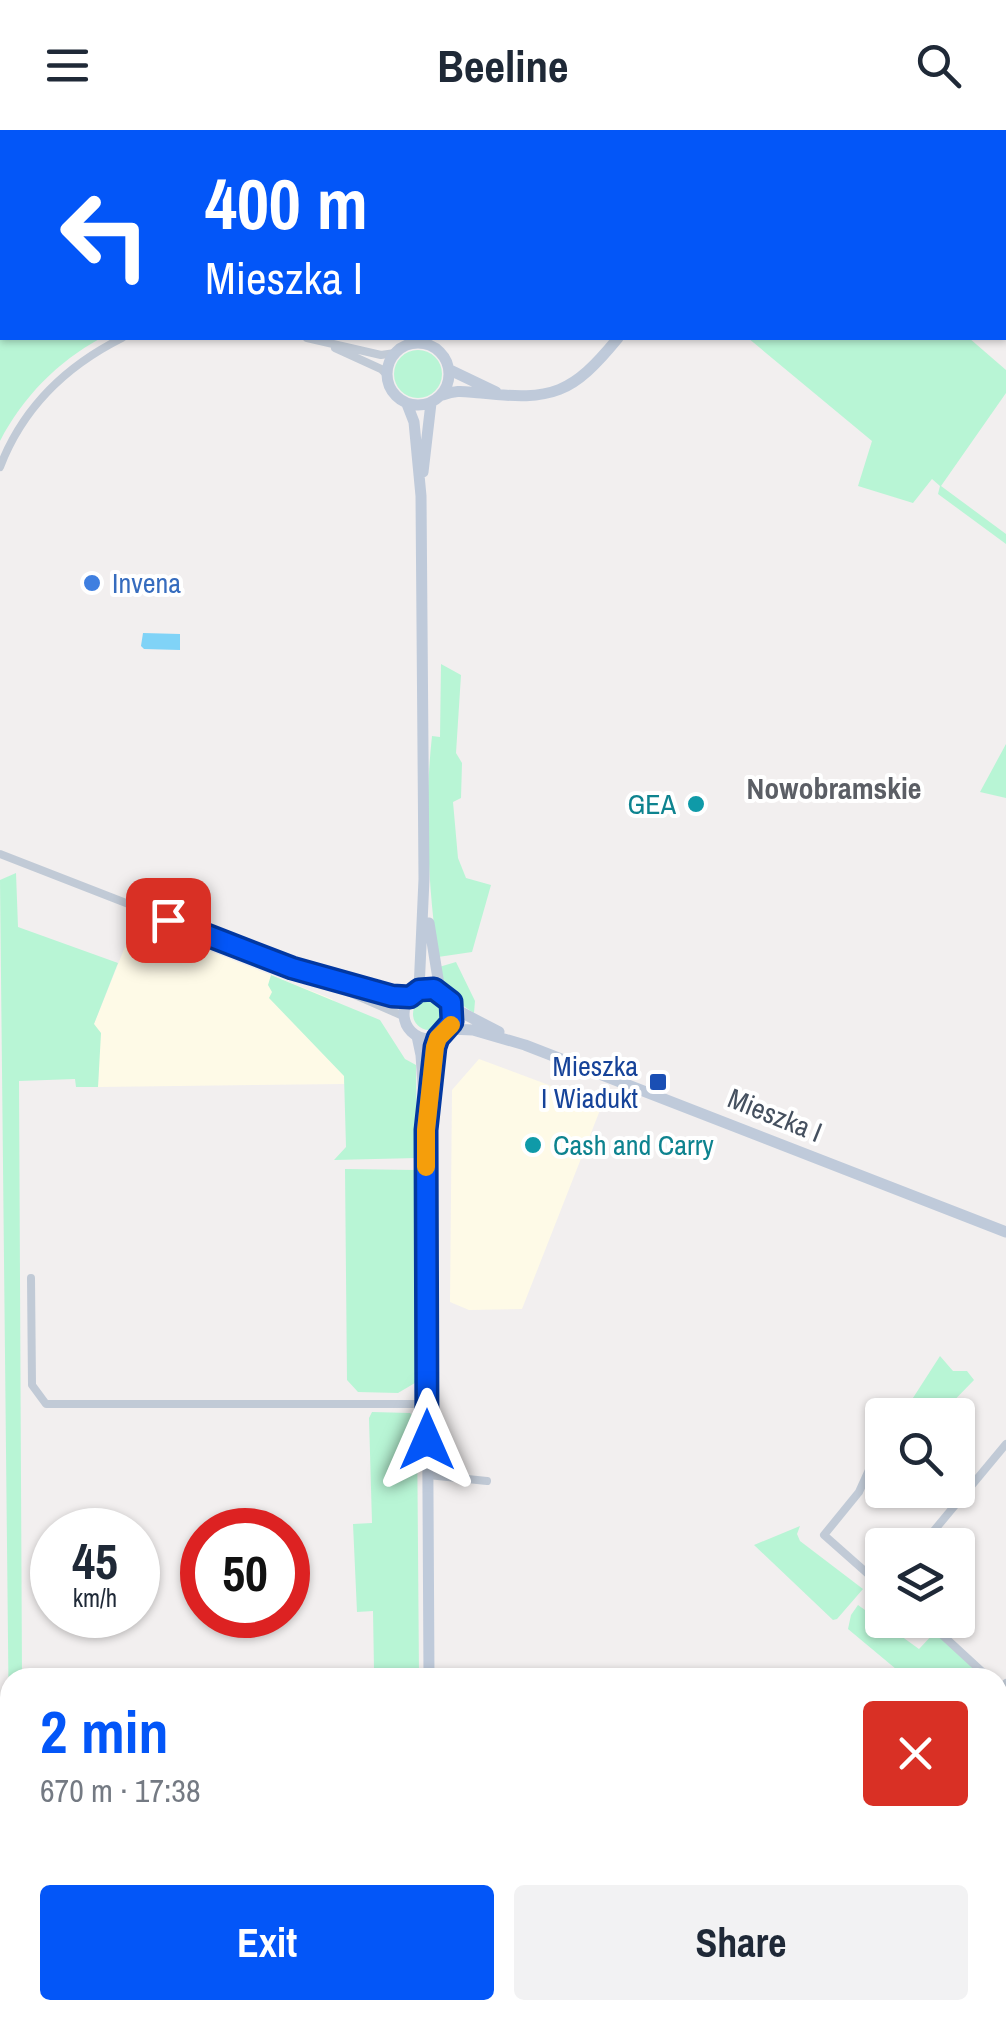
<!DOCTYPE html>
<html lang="en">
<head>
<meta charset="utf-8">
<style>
	body { margin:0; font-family:"Archivo Narrow",sans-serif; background:#f2f2f3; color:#1f2937; height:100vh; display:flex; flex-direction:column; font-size:38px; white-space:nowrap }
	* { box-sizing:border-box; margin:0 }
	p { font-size:32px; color:#747a83 }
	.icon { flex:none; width:55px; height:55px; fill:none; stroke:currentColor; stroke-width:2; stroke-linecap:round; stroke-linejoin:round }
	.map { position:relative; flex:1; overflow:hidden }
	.sheet { position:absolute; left:0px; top:1538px; width:1008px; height:352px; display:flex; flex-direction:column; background:#fff; border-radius:30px 30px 0 0; box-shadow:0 2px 8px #0004 }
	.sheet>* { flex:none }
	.guide { position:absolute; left:0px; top:0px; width:1008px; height:210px; box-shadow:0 2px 8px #0004; background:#0356f8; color:#fff; overflow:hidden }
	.buttons { position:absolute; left:865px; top:1268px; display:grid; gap:20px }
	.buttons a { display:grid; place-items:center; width:110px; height:110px; border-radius:10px; background:#fff; box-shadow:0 2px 8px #0004; font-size:50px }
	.speed { position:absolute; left:30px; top:1378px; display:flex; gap:20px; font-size:50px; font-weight:700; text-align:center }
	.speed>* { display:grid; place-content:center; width:130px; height:130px; border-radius:50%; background:#fff; box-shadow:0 2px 8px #0004; line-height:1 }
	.speed small { font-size:25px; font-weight:400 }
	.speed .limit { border:15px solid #d22; background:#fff; color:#111 }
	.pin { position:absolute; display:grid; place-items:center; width:85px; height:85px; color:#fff; margin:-42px; border-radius:20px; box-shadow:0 5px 15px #0006 }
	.me { position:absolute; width:110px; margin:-55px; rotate:0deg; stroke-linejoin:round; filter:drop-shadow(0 0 8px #0008) }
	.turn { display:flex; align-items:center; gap:35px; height:210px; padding:0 40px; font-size:45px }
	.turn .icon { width:130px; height:130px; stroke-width:2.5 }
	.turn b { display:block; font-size:70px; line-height:85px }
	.round { display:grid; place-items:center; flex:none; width:105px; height:105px; border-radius:10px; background:#f2f2f3 }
	.headline { display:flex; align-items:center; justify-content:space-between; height:170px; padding:0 40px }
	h1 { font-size:60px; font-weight:700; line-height:75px; color:#0356f8 }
	.primary-button { display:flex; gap:20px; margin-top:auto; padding:20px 40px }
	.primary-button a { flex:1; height:115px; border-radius:10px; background:#0356f8; color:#fff; font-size:40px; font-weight:700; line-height:115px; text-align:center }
	.primary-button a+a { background:#f2f2f3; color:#1f2937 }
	header { display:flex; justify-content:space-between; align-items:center; height:130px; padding:0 40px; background:#fff; font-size:45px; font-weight:700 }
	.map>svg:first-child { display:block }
	.commercial { fill:#fefae7 }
	.green { fill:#b8f5d5 }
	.water { fill:#80d3f7 }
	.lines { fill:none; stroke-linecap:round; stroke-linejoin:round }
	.street { stroke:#c1cad6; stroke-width:8 }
	.secondary { stroke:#bfcada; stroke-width:11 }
	.route-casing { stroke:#0238a1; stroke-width:25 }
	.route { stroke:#0356f8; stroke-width:18 }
	.slow { stroke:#f59e0b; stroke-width:18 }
	.shop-dot { fill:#3f7fe0; stroke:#fff; stroke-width:4 }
	.culture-dot { fill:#0f9aa8; stroke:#fff; stroke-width:4 }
	.transit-dot { fill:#1a4fb4; stroke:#fff; stroke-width:4 }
	.labels { text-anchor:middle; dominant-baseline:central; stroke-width:8; stroke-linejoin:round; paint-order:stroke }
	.shop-label { font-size:28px; fill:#366cbe; stroke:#fff; text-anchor:start }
	.culture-label { font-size:28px; fill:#0d838f; stroke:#fff; text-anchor:end }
	.transit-label { font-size:28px; fill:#164399; stroke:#fff; text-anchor:end }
	.street-label { font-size:28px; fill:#45505f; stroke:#fff }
	.neighbourhood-label { font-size:30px; font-weight:bold; fill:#5b5e65; stroke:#fff }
</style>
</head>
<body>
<header><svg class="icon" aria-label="menu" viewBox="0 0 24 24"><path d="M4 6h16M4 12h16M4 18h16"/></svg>Beeline<svg class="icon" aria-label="search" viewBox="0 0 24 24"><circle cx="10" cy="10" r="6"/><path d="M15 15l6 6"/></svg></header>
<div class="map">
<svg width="1006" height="1888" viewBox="0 0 1006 1888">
	<rect width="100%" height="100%" fill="#f2efef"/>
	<!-- commercial -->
	<path class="commercial" d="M135,792L332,869L345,885L344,954L98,957L100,903L94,894Z
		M479,929L602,975L522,1179L469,1180L450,1172L452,960Z"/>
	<!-- green -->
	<path class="green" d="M0,124L2,208H101C57,232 23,267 0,311Z
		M748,208H969L1006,240V263L941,356L1006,404V414L938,364L940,356L932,349L913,373L858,356L872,311Z
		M394 244a24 24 0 1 1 48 0a24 24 0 1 1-48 0Z
		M441,534L461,545L456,623L462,633L461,668L453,672L458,728L466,748L491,755L472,822L438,827C428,755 424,679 432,606L440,607Z
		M1006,614V668L980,662Z
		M16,743L18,797L118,833L94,894L101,903L98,957H76L75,949L19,951L22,1547L10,1548V1700L0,750Z
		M456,832L475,871L474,883C455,871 443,859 439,837Z
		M271,845L380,890L405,929L416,935L417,1028L334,1030L346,1017L344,946L269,868L272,862L268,855Z
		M413 884a16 16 0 1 1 32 0a16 16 0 1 1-32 0Z
		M345,1039L416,1040L420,1250L398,1263L358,1262L347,1250Z
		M940,1226L953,1241H967L974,1250L940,1285H902Z
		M372,1282L410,1283L417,1290L419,1547H349V1541L374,1540L373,1481L357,1482L353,1394L372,1393L369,1288Z
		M800,1396L797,1404L800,1411L863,1459L837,1489L833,1490L754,1415Z
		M858,1475L919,1519L935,1502L984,1547H909L902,1544L848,1499L851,1485Z
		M234,1880H423V1888H234Z
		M453,1880H673V1888H452Z"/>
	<!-- water -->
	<path class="water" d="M143,503L180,504V520L144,519L141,516Z"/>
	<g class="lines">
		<!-- street -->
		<path class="street" d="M307,208L381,225L395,223
			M335,218L381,239L387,245
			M0,337C23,277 66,236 122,208
			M0,724L293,838L403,886
			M327,848L391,866L410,867
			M31,1148L32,1255L46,1274H427
			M869,1340L859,1362L824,1405L876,1451H882
			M428,1345L487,1351
			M922,1415L1006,1314
			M926,1490L989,1548
			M998,1555L1002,1558L1006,1553
			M0,1579L4,1888"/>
		<!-- secondary -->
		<path class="secondary" d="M418,2V0
			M783,2L785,0
			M387 244a31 31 0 1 1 62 0a31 31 0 1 1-62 0Z
			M450,240L496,262
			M443,265C457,259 466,262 481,263C553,271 572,264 618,208
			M407,274L414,292L421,366L424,749L419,860
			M423,342L431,273
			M429,793L440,861
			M404 884a25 25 0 1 1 50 0a25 25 0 1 1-50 0Z
			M453,878L499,902
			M449,899L473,900L525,915L1006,1102
			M417,906L421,925L426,1000L429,1548
			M430,965L438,908
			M433,1880V1888"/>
	</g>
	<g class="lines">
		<defs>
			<path id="route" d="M168,790L292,838L392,866L410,867L419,860L434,859L451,872L452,892L438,908L435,917L426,1000L427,1310"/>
		</defs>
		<!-- route casing -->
		<use href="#route" class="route-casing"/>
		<!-- route -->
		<use href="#route" class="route"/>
		<!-- slow -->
		<path class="slow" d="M426,1037V1000L435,917L438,908L451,895"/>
	</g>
	<!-- markers -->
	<circle class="shop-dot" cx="92" cy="453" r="10"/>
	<g class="culture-dot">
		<circle cx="696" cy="674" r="10"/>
		<circle cx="533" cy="1015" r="10"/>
	</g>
	<rect class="transit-dot" x="648" y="942" width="20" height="20" rx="5"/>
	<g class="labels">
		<!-- shop labels -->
		<g class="shop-label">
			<text x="112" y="453">Invena</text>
		</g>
		<!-- culture labels -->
		<g class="culture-label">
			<text x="676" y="674">GEA</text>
			<text x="553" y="1015" text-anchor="start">Cash and Carry</text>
		</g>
		<!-- transit labels -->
		<g class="transit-label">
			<text x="638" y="936">Mieszka<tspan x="638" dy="32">I Wiadukt</tspan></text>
		</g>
		<!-- street labels -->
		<g class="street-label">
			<text transform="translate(775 985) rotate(22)">Mieszka I</text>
		</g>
		<!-- neighbourhood labels -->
		<g class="neighbourhood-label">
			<text x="834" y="658">Nowobramskie</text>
		</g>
	</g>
</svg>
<div class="buttons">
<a><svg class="icon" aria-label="search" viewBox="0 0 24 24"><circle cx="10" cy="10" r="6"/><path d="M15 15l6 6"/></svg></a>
<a><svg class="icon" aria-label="layers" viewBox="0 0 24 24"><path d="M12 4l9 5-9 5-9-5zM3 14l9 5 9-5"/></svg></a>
</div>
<div class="speed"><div>45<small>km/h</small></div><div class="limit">50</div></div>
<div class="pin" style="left:168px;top:790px;background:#d93025"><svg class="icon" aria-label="arrive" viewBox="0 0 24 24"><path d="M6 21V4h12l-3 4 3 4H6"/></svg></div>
<svg class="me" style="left:427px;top:1310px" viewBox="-20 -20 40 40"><path d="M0-17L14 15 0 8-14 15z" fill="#0356f8" stroke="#fff" stroke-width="4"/></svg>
<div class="guide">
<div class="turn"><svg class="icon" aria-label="left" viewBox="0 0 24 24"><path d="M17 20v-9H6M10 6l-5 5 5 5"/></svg><div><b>400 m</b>Mieszka I</div></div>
</div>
<section class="sheet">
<div class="headline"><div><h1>2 min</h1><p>670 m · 17:38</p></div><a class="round" style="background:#d93025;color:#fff"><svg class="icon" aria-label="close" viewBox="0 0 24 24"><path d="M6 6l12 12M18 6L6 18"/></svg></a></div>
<div class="primary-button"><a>Exit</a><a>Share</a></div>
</section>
</div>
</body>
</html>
